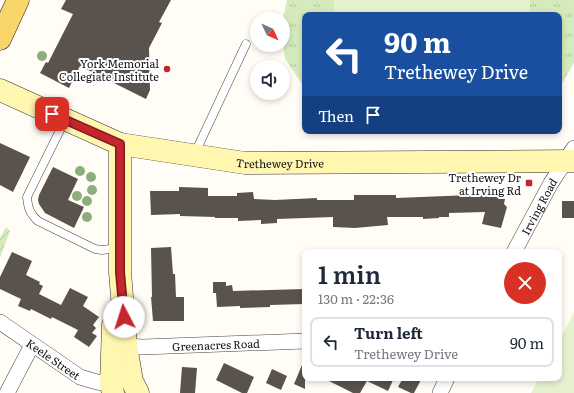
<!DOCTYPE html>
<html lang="en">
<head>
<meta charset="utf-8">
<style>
	body { margin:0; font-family:Literata,serif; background:#f6f6f7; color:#1f2937; height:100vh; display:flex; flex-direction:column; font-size:15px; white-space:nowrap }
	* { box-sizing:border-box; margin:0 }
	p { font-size:13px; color:#747a83 }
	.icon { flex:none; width:22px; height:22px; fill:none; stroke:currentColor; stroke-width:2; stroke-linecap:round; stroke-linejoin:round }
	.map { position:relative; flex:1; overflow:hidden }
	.details { position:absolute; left:302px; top:249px; width:260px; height:132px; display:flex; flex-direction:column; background:#fff; border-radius:8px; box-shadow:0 2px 6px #0003 }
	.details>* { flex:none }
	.guide { position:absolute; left:302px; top:12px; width:260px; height:122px; border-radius:8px; box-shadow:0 2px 6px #0003; background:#1a4fa0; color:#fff; overflow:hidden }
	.needle { width:26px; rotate:134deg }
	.controls { position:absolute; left:250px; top:12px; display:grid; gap:8px }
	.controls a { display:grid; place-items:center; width:40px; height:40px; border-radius:50%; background:#fff; box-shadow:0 2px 6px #0003; font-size:20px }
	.pin { position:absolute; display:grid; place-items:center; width:34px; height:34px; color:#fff; margin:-17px; border-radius:8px; box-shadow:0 2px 6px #0006 }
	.me { position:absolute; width:44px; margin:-22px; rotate:355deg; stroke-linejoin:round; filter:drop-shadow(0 0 3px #0008) }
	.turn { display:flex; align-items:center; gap:14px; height:84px; padding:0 16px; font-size:18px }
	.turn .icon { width:52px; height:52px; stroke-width:2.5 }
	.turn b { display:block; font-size:28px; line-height:34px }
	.then { display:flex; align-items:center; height:38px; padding:0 16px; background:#0003; gap:8px; font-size:15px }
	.round { display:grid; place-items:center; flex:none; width:42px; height:42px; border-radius:21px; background:#f6f6f7 }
	.headline { display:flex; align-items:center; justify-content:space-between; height:68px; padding:0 16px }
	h1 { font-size:24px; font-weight:600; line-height:30px }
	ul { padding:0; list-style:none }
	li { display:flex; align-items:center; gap:12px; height:50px; margin:0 8px 6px; padding:0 8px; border:2px solid #e0e1e3; border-radius:8px }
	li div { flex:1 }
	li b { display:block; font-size:15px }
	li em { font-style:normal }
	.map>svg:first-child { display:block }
	.grass { fill:url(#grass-tufts) }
	.garden { fill:url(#garden-furrows) }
	.pitch { fill:#e6f2cf }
	.building { fill:#5a524d }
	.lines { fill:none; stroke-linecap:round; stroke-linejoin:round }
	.lane-casing { stroke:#444; stroke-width:9 }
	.street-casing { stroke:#444; stroke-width:16 }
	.secondary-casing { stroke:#333; stroke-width:23 }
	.primary-casing { stroke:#222; stroke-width:23 }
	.lane { stroke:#fff; stroke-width:8 }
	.street { stroke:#fff; stroke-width:15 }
	.secondary { stroke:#fff6b0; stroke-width:22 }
	.primary { stroke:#f9d66b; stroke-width:22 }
	.tree { fill:#8dad7f }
	.route-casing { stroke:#7f191e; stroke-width:10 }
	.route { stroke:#c4262e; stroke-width:7 }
	.poi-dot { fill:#c4262e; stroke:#fff; stroke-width:1.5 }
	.labels { text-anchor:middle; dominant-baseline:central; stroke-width:4; stroke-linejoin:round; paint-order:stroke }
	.poi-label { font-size:11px; fill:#111; stroke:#fff; text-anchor:end }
	.street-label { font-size:11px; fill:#111; stroke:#fff }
</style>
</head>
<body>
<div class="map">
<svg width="574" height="393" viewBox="0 0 574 393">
	<defs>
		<pattern id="grass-tufts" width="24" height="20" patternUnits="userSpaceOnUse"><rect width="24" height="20" fill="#d5ebbd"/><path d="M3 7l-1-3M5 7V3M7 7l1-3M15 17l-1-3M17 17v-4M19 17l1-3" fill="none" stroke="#b6c8a1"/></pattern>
		<pattern id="garden-furrows" width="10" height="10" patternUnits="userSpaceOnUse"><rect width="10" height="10" fill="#d5ebbd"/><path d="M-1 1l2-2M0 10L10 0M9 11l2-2" fill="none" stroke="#b6c8a1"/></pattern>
	</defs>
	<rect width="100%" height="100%" fill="#fffdf5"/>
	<!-- grass -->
	<path class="grass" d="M287,0H574V63L563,82L559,85V15H305V88L285,59L283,45V19Z"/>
	<!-- garden -->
	<path class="garden" d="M6,227L10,231L0,258V238Z"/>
	<!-- pitch -->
	<path class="pitch" d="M334,0H530V15H334Z
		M574,312V393H531L539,378H559V341Z"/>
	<!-- building -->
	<path class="building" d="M66,0H171L159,22L162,23L149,48L150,90L146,99L80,66L69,88L40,73L46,62L48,63L73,14L61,9Z
		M0,143L30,157L13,192L0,185Z
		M53,167L78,179L68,200L84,207L74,228L45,213L39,204L38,200L39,195Z
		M179,187L208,188V196H237V193L253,192L254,199L275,200L317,198V200H354V195H396V198L471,195H473V193H480L505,199L504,204L507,207L501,228L482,224L485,212L449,213V217H439V218L423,219V217H387L388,225L355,228L333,227V217L277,219V223L261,224V220L238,221V218H215V217L180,216V214L151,215L150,191H179Z
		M562,201H574V218H562Z
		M171,247L173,274H175L176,297H184V321H153L151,297H152L151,248Z
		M12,252L32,261L26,275L40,282L39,284L43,286L39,294L61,305L70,288L88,297L83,306L99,317L93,325L96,328L92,333L97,336L89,347L74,337L78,330L52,317L51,319L31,309L30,311L18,306L21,299L0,289V277Z
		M213,282H226V286L232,285L233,291L304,289V304L270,305V307L240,308V306L217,307L216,293H213Z
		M305,358V389L294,384Z
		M224,363L254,377L247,393H242L216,380Z
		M182,367L197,368L195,393H180Z
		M272,369L287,376L281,390L266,383Z
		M323,378H394L388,391L367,381L360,393H353Z
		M403,378H422L414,393H411L398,387Z"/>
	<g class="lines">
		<defs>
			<path id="lane" d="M65,120L27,197C28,208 30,214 38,221L95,249L102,250L119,248
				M195,153L246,44"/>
			<g id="street">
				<path id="s1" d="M514,252L551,183L574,148"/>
				<path id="s2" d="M0,322L80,377L97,382L111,384"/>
				<path id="s3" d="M126,346L143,347L305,341"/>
				<path d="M7,393L32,345"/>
				<path d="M440,393L447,378"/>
			</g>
			<g id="secondary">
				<path id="s4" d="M0,90L120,144L245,163L574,161"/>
				<path d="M120,144V272L126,346L132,381L138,393"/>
				<path d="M113,325L111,384L113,393"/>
			</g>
			<path id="primary" d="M0,39L18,0"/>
		</defs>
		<!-- lane casing -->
		<use href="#lane" class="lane-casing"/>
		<!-- street casing -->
		<use href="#street" class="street-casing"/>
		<!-- secondary casing -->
		<use href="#secondary" class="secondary-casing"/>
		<!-- primary casing -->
		<use href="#primary" class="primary-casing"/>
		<!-- lane -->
		<use href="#lane" class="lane"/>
		<!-- street -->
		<use href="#street" class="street"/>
		<!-- secondary -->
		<use href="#secondary" class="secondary"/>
		<!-- primary -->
		<use href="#primary" class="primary"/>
	</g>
	<!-- trees -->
	<g class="tree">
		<circle cx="42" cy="56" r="5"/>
		<circle cx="80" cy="171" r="5"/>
		<circle cx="91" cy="177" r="5"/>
		<circle cx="92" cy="190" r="5"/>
		<circle cx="77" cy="196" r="5"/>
		<circle cx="87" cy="201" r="5"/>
		<circle cx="87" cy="217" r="5"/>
	</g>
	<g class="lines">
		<defs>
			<path id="route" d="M52,114L120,144V272L124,317"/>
		</defs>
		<!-- route casing -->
		<use href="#route" class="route-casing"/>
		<!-- route -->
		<use href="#route" class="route"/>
	</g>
	<!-- markers -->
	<g class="poi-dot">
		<circle cx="167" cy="69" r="4"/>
		<rect x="525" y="179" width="8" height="8" rx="2"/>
	</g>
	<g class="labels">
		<!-- poi labels -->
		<g class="poi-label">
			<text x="159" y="63">York Memorial<tspan x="159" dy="13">Collegiate Institute</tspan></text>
			<text x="521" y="177">Trethewey Dr<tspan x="521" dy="13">at Irving Rd</tspan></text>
		</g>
		<!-- street labels -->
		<g class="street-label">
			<text stroke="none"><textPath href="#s4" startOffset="293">Trethewey Drive</textPath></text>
			<text stroke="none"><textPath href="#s1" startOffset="52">Irving Road</textPath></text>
			<text stroke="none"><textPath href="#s3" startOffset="90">Greenacres Road</textPath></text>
			<text stroke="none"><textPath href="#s2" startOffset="65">Keele Street</textPath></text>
		</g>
	</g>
</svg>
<div class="controls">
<a><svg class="needle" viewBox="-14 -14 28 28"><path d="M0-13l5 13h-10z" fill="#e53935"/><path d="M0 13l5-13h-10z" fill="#747a83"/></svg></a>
<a><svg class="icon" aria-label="sound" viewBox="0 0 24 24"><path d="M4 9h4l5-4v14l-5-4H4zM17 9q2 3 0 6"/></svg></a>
</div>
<div class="pin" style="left:52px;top:114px;background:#d93025"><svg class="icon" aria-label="arrive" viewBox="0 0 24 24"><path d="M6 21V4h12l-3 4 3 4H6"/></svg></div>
<svg class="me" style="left:124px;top:317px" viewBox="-20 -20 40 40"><circle r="19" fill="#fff"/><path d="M0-13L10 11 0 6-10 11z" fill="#c4262e"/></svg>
<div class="guide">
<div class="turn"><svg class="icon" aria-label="left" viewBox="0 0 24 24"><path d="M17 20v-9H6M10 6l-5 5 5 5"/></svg><div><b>90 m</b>Trethewey Drive</div></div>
<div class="then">Then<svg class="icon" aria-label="arrive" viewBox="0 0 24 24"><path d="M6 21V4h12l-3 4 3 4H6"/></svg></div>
</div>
<section class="details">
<div class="headline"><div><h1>1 min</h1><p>130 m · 22:36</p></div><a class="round" style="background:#d93025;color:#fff"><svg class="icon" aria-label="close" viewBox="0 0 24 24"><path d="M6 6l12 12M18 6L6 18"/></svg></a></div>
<ul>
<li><svg class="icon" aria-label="left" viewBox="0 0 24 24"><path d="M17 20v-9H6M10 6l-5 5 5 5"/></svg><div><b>Turn left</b><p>Trethewey Drive</p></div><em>90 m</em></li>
</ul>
</section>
</div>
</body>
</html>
